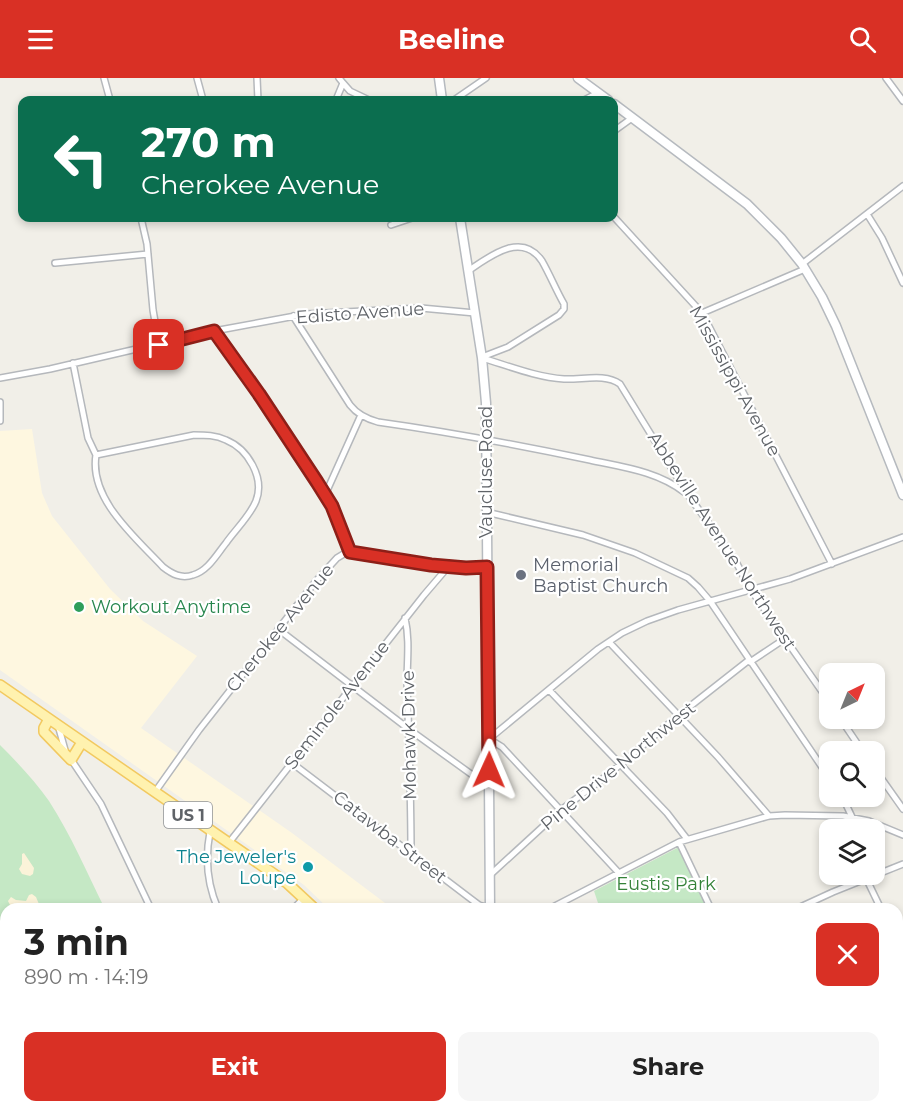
<!DOCTYPE html>
<html lang="en">
<head>
<meta charset="utf-8">
<style>
	body { margin:0; font-family:Montserrat,sans-serif; background:#f6f6f6; color:#222; height:100vh; display:flex; flex-direction:column; font-size:22px; white-space:nowrap }
	* { box-sizing:border-box; margin:0 }
	p { font-size:20px; color:#767676 }
	.icon { flex:none; width:33px; height:33px; fill:none; stroke:currentColor; stroke-width:2; stroke-linecap:round; stroke-linejoin:round }
	.map { position:relative; flex:1; overflow:hidden }
	.panel { position:absolute; left:0px; top:825px; width:903px; height:210px; display:flex; flex-direction:column; background:#fff; border-radius:18px 18px 0 0; box-shadow:0 3px 9px #0003 }
	.panel>* { flex:none }
	.top-card { position:absolute; left:18px; top:18px; width:600px; height:126px; border-radius:12px; box-shadow:0 3px 9px #0003; background:#0b6e4f; color:#fff; overflow:hidden }
	.needle { width:39px; rotate:43deg }
	.fabs { position:absolute; left:819px; top:585px; display:grid; gap:12px }
	.fabs a { display:grid; place-items:center; width:66px; height:66px; border-radius:12px; background:#fff; box-shadow:0 3px 9px #0003; font-size:30px }
	.pin { position:absolute; display:grid; place-items:center; width:51px; height:51px; color:#fff; margin:-26px; border-radius:12px; box-shadow:0 3px 9px #0006 }
	.me { position:absolute; width:66px; margin:-33px; rotate:1deg; stroke-linejoin:round; filter:drop-shadow(0 0 4px #0008) }
	.turn { display:flex; align-items:center; gap:21px; height:126px; padding:0 24px; font-size:27px }
	.turn .icon { width:78px; height:78px; stroke-width:2.5 }
	.turn b { display:block; font-size:42px; line-height:51px }
	.round { display:grid; place-items:center; flex:none; width:63px; height:63px; border-radius:12px; background:#f6f6f6 }
	.summary { display:flex; align-items:center; justify-content:space-between; height:102px; padding:0 24px }
	h1 { font-size:36px; font-weight:700; line-height:45px }
	.cta { display:flex; gap:12px; margin-top:auto; padding:12px 24px }
	.cta a { flex:1; height:69px; border-radius:12px; background:#d93025; color:#fff; font-size:24px; font-weight:700; line-height:69px; text-align:center }
	.cta a+a { background:#f6f6f6; color:#222 }
	header { display:flex; justify-content:space-between; align-items:center; height:78px; padding:0 24px; background:#d93025; color:#fff; font-size:27px; font-weight:700 }
	.map>svg:first-child { display:block }
	.commercial { fill:#fef7e0 }
	.green { fill:#c5e8c5 }
	.sand { fill:#fbf3d9 }
	.lines { fill:none; stroke-linecap:round; stroke-linejoin:round }
	.street-casing { stroke:#b5b8bc; stroke-width:8 }
	.secondary-casing { stroke:#b6babf; stroke-width:11 }
	.primary-casing { stroke:#f2c960; stroke-width:12 }
	.street { stroke:#fff; stroke-width:5 }
	.secondary { stroke:#fff; stroke-width:8 }
	.primary { stroke:#fff2af; stroke-width:9 }
	.route-casing { stroke:#8d1f18; stroke-width:15 }
	.route { stroke:#d93025; stroke-width:10 }
	.worship-dot { fill:#6b7280; stroke:#fff; stroke-width:2 }
	.leisure-dot { fill:#2e9e5b; stroke:#fff; stroke-width:2 }
	.culture-dot { fill:#0f9aa8; stroke:#fff; stroke-width:2 }
	.labels { text-anchor:middle; dominant-baseline:central; stroke-width:4.5; stroke-linejoin:round; paint-order:stroke }
	.shield { fill:#fff; stroke:#8f9295; stroke-width:1.5 }
	.shield-label { font-size:16px; font-weight:bold; fill:#5f6368 }
	.street-label { font-size:18px; fill:#5f6368; stroke:#fff }
	.worship-label { font-size:18px; fill:#5b616d; stroke:#fff; text-anchor:start }
	.leisure-label { font-size:18px; fill:#27864d; stroke:#fff; text-anchor:start }
	.culture-label { font-size:18px; fill:#0d838f; stroke:#fff; text-anchor:end }
	.park-label { font-size:18px; fill:#348238; stroke:#fff }
</style>
</head>
<body>
<header><svg class="icon" aria-label="menu" viewBox="0 0 24 24"><path d="M4 6h16M4 12h16M4 18h16"/></svg>Beeline<svg class="icon" aria-label="search" viewBox="0 0 24 24"><circle cx="10" cy="10" r="6"/><path d="M15 15l6 6"/></svg></header>
<div class="map">
<svg width="903" height="1035" viewBox="0 0 903 1035">
	<rect width="100%" height="100%" fill="#f1efe8"/>
	<!-- commercial -->
	<path class="commercial" d="M32,351L42,415L52,438L110,511L143,543L197,578L141,650L292,755L393,831H329L304,807L0,592V353Z"/>
	<!-- green -->
	<path class="green" d="M0,667C17,684 35,703 49,723C71,757 87,795 105,831H6V863L0,857Z
		M679,769L707,831H600L594,813Z
		M0,931H6V984L0,985Z
		M19,1029H64V1035H19Z
		M709,1029H798L801,1035H706Z"/>
	<!-- sand -->
	<path class="sand" d="M24,775L34,790L33,796L30,798L22,796L19,791L22,786V776Z
		M32,816L36,819L41,831H12L8,823L11,819L16,822L26,823L29,817Z"/>
	<g class="lines">
		<defs>
			<path id="street" d="M104,0L110,22
				M197,0L203,22
				M257,0L258,22
				M886,0L903,23
				M343,5L350,13L369,22
				M336,22L343,5L339,0
				M454,22L486,0
				M584,22L598,15
				M614,53L632,40
				M867,136L882,160L903,205
				M614,139L702,235L832,486
				M141,140L147,166L153,232L159,267
				M391,147L412,140
				M55,185L148,176
				M802,186L903,108
				M468,193C490,178 522,153 542,183C550,197 556,212 564,226V231L559,237L508,269L482,279
				M702,235L805,191
				M293,238L350,327C357,336 367,341 378,344C449,354 519,367 590,382C622,389 657,393 684,414
				M214,253L259,316L317,404L332,428L350,474
				M482,280C509,288 536,299 564,301C582,302 605,295 620,306L688,417L708,444L736,484L751,512L830,625
				M73,285L88,360L96,377
				M0,300L50,291L214,253L306,236L421,230L475,235
				M0,324V343
				M194,357C205,357 216,357 226,362C248,371 265,400 256,423C250,438 235,452 226,465C217,476 208,493 193,497C181,501 172,496 163,489C135,459 89,421 96,377Z
				M325,417L361,337
				M486,434L583,457L635,475L688,500L698,509L710,523L830,701
				M405,540C410,562 407,583 407,605C409,661 411,718 411,775
				M278,551L410,652L489,709
				M609,564L718,679L769,738
				M750,584L786,560
				M549,612L667,735L687,761
				M840,640L863,674
				M58,647L65,672
				M70,680L101,726L151,831
				M292,685L471,821L479,827L490,830
				M874,690L903,731
				M155,714L199,652L316,503L337,480L347,474H354C397,482 443,495 487,489
				M842,718L852,739
				M210,754C205,780 207,806 218,831
				M679,764L711,831
				M228,766L424,517L448,489
				M618,794L502,669L489,661L598,571L622,555L647,543L678,532L790,501L903,459
				M490,797L561,732L609,696L679,637L749,582
				M866,800L881,831
				M293,831L304,820
				M549,831L679,764L769,738L785,737L843,738L869,743L903,757
				M796,831L833,814L903,786
				M897,865L903,878
				M0,896L6,899
				M0,990L6,989
				M897,1028L903,1025
				M67,1029V1035
				M146,1029L148,1035
				M242,1029L245,1035
				M584,1029L590,1035
				M662,1029L672,1035
				M674,1029L677,1035
				M803,1029L805,1035
				M9,1035L10,1029
				M140,1035L142,1029
				M250,1035L261,1029
				M885,1035L896,1029"/>
			<path id="secondary" d="M439,0L442,22
				M578,0L608,22
				M614,26L747,126L781,160L802,186L822,219L836,248L903,417
				M460,140L482,280L486,325L490,831
				M492,1029V1035"/>
			<path id="primary" d="M0,607L287,805L315,831
				M49,641L44,650V654L71,682L82,664
				M429,1029L432,1035"/>
		</defs>
		<!-- street casing -->
		<use href="#street" class="street-casing"/>
		<!-- secondary casing -->
		<use href="#secondary" class="secondary-casing"/>
		<!-- primary casing -->
		<use href="#primary" class="primary-casing"/>
		<!-- street -->
		<use href="#street" class="street"/>
		<!-- secondary -->
		<use href="#secondary" class="secondary"/>
		<!-- primary -->
		<use href="#primary" class="primary"/>
	</g>
	<g class="lines">
		<defs>
			<path id="route" d="M159,267L214,253L259,316L317,404L332,428L350,474L431,487L466,490L487,489L489,692"/>
		</defs>
		<!-- route casing -->
		<use href="#route" class="route-casing"/>
		<!-- route -->
		<use href="#route" class="route"/>
	</g>
	<!-- markers -->
	<circle class="worship-dot" cx="521" cy="497" r="6"/>
	<circle class="leisure-dot" cx="79" cy="529" r="6"/>
	<circle class="culture-dot" cx="308" cy="789" r="6"/>
	<g class="labels">
		<!-- shield labels -->
		<rect class="shield" x="164" y="724" width="48" height="26" rx="4.5"/>
		<g class="shield-label">
			<text x="188" y="737">US 1</text>
		</g>
		<!-- street labels -->
		<g class="street-label">
			<text transform="translate(360 235) rotate(-4)">Edisto Avenue</text>
			<text transform="translate(735 303) rotate(61)">Mississippi Avenue</text>
			<text transform="translate(486 394) rotate(-90)">Vaucluse Road</text>
			<text transform="translate(722 463) rotate(57)">Abbeville Avenue Northwest</text>
			<text transform="translate(280 550) rotate(-51)">Cherokee Avenue</text>
			<text transform="translate(337 627) rotate(-52)">Seminole Avenue</text>
			<text transform="translate(409 657) rotate(-91)">Mohawk Drive</text>
			<text transform="translate(618 688) rotate(-39)">Pine Drive Northwest</text>
			<text transform="translate(390 759) rotate(38)">Catawba Street</text>
		</g>
		<!-- worship labels -->
		<g class="worship-label">
			<text x="533" y="487">Memorial<tspan x="533" dy="21">Baptist Church</tspan></text>
		</g>
		<!-- leisure labels -->
		<g class="leisure-label">
			<text x="91" y="529">Workout Anytime</text>
		</g>
		<!-- culture labels -->
		<g class="culture-label">
			<text x="296" y="779">The Jeweler's<tspan x="296" dy="21">Loupe</tspan></text>
		</g>
		<!-- park labels -->
		<g class="park-label">
			<text x="666" y="806">Eustis Park</text>
		</g>
	</g>
</svg>
<div class="fabs">
<a><svg class="needle" viewBox="-14 -14 28 28"><path d="M0-13l5 13h-10z" fill="#e53935"/><path d="M0 13l5-13h-10z" fill="#767676"/></svg></a>
<a><svg class="icon" aria-label="search" viewBox="0 0 24 24"><circle cx="10" cy="10" r="6"/><path d="M15 15l6 6"/></svg></a>
<a><svg class="icon" aria-label="layers" viewBox="0 0 24 24"><path d="M12 4l9 5-9 5-9-5zM3 14l9 5 9-5"/></svg></a>
</div>
<div class="pin" style="left:159px;top:267px;background:#d93025"><svg class="icon" aria-label="arrive" viewBox="0 0 24 24"><path d="M6 21V4h12l-3 4 3 4H6"/></svg></div>
<svg class="me" style="left:489px;top:692px" viewBox="-20 -20 40 40"><path d="M0-17L14 15 0 8-14 15z" fill="#d93025" stroke="#fff" stroke-width="4"/></svg>
<div class="top-card">
<div class="turn"><svg class="icon" aria-label="left" viewBox="0 0 24 24"><path d="M17 20v-9H6M10 6l-5 5 5 5"/></svg><div><b>270 m</b>Cherokee Avenue</div></div>
</div>
<section class="panel">
<div class="summary"><div><h1>3 min</h1><p>890 m · 14:19</p></div><a class="round" style="background:#d93025;color:#fff"><svg class="icon" aria-label="close" viewBox="0 0 24 24"><path d="M6 6l12 12M18 6L6 18"/></svg></a></div>
<div class="cta"><a>Exit</a><a>Share</a></div>
</section>
</div>
</body>
</html>
